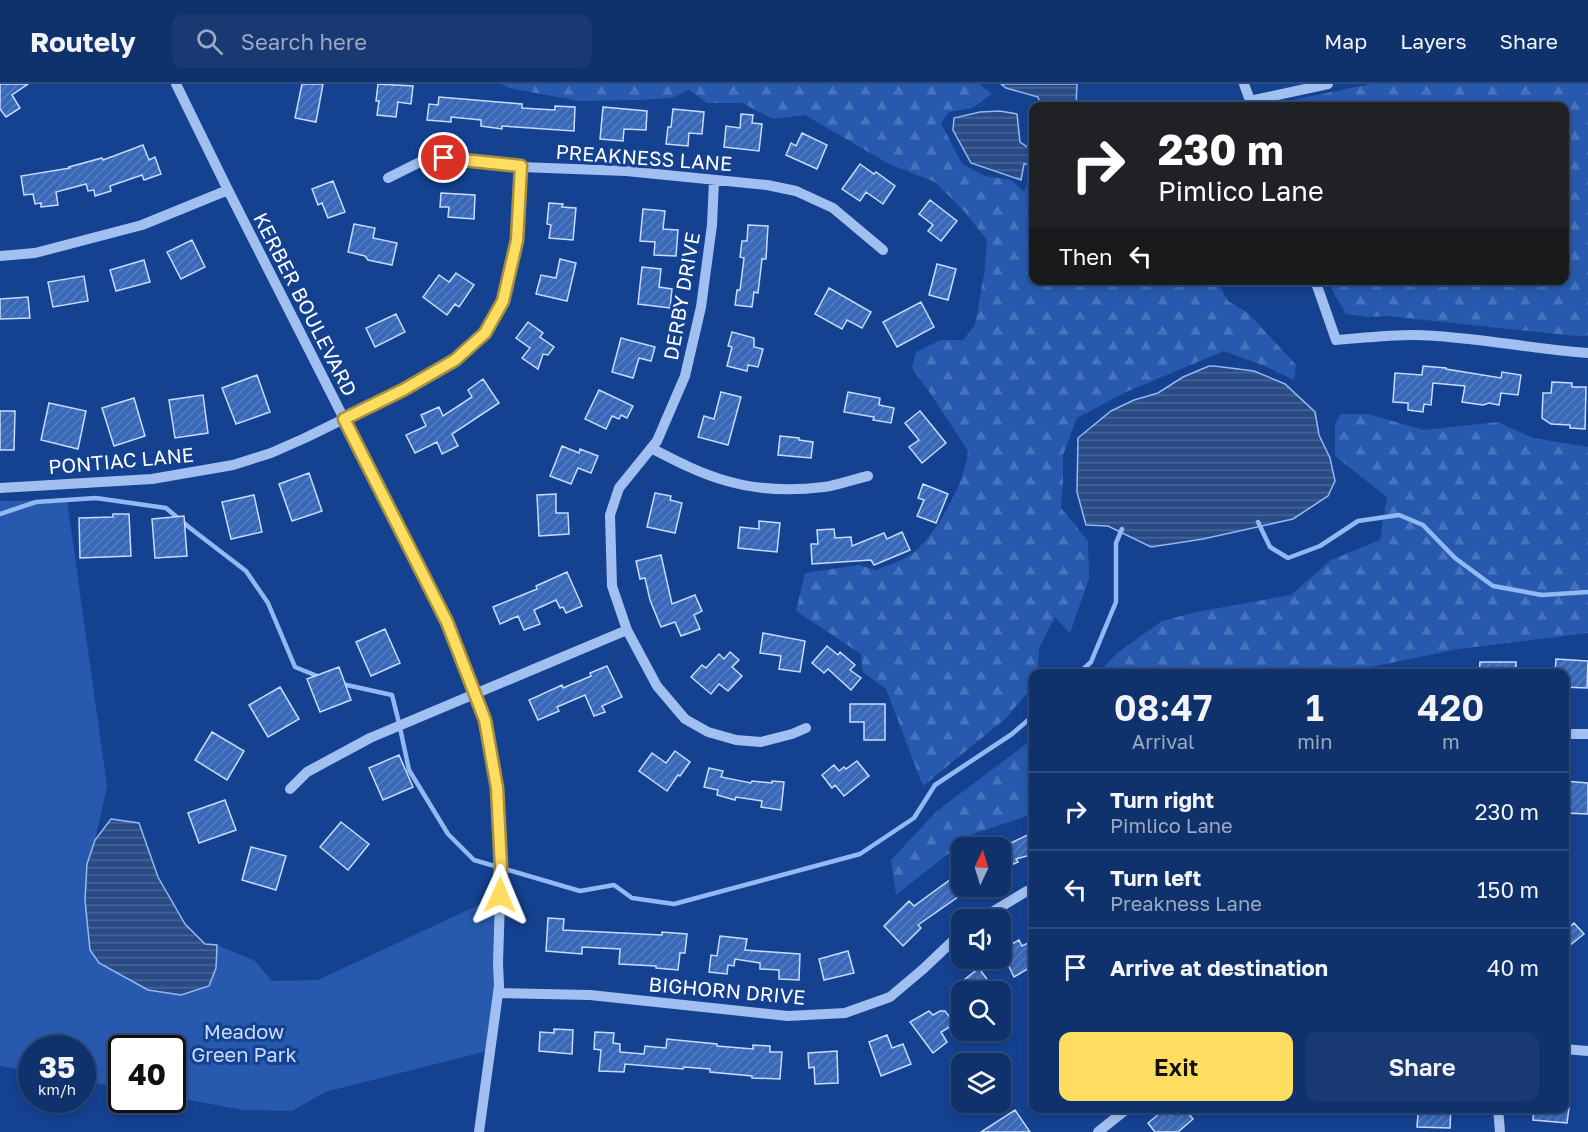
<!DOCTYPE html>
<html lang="en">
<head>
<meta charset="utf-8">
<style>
	body { margin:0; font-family:"Golos Text",sans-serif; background:#183972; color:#f1f3f6; height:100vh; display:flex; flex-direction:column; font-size:22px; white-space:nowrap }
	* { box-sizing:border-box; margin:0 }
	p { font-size:20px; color:#9ba9c2 }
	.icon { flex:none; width:33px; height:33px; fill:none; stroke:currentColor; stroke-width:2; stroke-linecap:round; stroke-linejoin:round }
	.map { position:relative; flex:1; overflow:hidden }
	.details { position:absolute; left:1029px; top:585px; width:540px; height:444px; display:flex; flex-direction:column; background:#0f316c; border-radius:12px; box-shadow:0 3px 9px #0003,0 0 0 2px #2f4c7f }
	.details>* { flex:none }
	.banner { position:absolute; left:1029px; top:18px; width:540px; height:183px; border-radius:12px; box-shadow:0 3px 9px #0003,0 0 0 2px #2f4c7f; background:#202124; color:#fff; overflow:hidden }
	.needle { width:39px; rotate:4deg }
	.fabs { position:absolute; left:951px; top:753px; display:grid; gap:12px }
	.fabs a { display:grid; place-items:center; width:60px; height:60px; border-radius:12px; background:#0f316c; box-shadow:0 3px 9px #0003,0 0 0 2px #2f4c7f; font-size:30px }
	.speed { position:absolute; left:18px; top:951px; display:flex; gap:12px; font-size:30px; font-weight:700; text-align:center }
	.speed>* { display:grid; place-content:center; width:78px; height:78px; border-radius:50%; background:#0f316c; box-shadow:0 3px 9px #0003,0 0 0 2px #2f4c7f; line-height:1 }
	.speed small { font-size:15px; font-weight:400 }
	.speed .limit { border:3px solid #111; border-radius:9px; background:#fff; color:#111 }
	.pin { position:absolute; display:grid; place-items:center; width:51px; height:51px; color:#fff; margin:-26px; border:3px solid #fff; border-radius:50%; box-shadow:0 2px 6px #0007 }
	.me { position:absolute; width:66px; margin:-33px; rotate:1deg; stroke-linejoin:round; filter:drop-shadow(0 0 4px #0008) }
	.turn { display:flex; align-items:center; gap:21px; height:126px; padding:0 30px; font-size:27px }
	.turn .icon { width:78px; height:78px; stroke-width:2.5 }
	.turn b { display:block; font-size:42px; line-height:51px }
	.then { display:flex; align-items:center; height:57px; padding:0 30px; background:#0003; gap:12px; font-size:22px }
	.eta { display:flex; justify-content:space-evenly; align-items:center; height:102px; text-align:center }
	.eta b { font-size:36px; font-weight:600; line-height:42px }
	.action { display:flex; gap:12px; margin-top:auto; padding:12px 30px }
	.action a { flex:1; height:69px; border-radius:12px; background:#ffdd61; color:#111; font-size:24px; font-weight:600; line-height:69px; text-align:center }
	.action a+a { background:#183972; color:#f1f3f6 }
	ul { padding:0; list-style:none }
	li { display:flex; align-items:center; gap:18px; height:78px; padding:0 30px; border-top:2px solid #2f4c7f }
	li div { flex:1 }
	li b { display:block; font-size:22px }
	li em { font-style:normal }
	header { display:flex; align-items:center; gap:36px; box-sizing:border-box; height:84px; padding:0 30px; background:#0f316c; border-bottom:2px solid #2f4c7f }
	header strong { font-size:28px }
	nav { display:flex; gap:33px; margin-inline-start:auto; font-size:21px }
	.search { width:420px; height:54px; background:#183972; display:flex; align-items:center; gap:15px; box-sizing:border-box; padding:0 21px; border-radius:12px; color:#9ba9c2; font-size:22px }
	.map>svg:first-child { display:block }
	.forest { fill:url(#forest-firs) }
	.green { fill:#275aaf }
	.water { fill:url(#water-rules); stroke:#93b9f4; stroke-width:1.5 }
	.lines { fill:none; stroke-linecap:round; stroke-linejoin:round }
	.stream { stroke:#93b9f4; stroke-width:4.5 }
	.building { fill:url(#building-hatch); stroke:#c8dbfc; stroke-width:1.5 }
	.minor { stroke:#a1bff1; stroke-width:10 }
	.route-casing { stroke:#a6903f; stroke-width:15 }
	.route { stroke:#ffdd61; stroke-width:10 }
	.labels { text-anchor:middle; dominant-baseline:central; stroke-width:6; stroke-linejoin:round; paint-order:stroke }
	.street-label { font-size:20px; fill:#fff; stroke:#144190 }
	.park-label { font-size:20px; fill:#c8dbfc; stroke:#144190 }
</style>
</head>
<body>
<header>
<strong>Routely</strong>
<div class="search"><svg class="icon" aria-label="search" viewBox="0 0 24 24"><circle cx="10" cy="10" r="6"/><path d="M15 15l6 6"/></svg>Search here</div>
<nav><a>Map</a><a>Layers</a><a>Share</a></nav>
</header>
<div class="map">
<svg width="1588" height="1048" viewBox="0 0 1588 1048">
	<defs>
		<pattern id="forest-firs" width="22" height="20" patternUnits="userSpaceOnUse" patternTransform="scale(1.5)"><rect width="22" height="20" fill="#275aaf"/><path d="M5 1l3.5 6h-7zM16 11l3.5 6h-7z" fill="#4773bb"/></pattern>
		<pattern id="water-rules" width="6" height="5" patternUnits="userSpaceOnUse" patternTransform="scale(1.5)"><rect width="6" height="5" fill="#2a4b86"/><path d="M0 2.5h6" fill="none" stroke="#4a6698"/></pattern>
		<pattern id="building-hatch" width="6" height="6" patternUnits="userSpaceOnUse" patternTransform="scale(1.5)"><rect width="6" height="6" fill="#3868b7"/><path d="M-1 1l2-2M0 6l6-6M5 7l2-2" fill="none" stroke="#567fc2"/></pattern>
	</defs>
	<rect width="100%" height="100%" fill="#144190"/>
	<!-- forest -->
	<path class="forest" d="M501,0H979L992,10L972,24L949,28L941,39L962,80L985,92L1011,96L1024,108L1033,84L1034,196L1217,197L1228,217L1248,229L1296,281L1294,296L1267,283L1224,267L1126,308L1077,334L1063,371V401L1061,424L1088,457L1089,495L1070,549L1055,533L1039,564L1038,589L1034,590L1033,602L1005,635L923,702L886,605L863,588L861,570L796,527L805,489L859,481L876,486C887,481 905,476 914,468C937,450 966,396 968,367L932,312L912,284L916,268L941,256H963L975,241L985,184L987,156L963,126L935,98L889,80L805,31L773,35L742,19H707L689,6L672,14L638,16L579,17L509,4Z
		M1371,0H1588V252H1576L1387,232L1368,233L1346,230L1327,197L1564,196V22H1262Z
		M1341,330H1368L1424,346L1498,338L1533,354L1588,363V549L1458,565L1342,589H1098L1117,569L1162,537L1196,528L1291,511L1331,476L1380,456L1387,413L1335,372V340Z
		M1033,655V730L973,750L896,811L891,776L937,727Z"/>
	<!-- green -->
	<path class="green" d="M67,416L107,702L95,756L87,780L148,906L181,911L209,902L216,884L217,861L255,877L272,897L318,896L500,811L491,966L325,1008L292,1027L243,1026L173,1013L172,964H122L121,1004L83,997L82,964H32L31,988L0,982V417Z"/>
	<!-- water -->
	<path class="water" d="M1001,0H1077L1076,22H1041L1038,13L1006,4Z
		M1000,27L1017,30L1020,58L1033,67V81L1024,80L1021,96L971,79L953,46L954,34L980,28Z
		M1209,282H1214L1254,287L1285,300L1315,328L1319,351L1330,374L1335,397L1328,412L1293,435L1203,455L1151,463L1108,442L1086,441L1077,408L1078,354L1111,327L1134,316L1158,309L1183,293Z
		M111,735L139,739L158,793L185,840L205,860L217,861L216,884L209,902L181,911L148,906L99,879L90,866L85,816L87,780L95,756Z"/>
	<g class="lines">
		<!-- stream -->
		<path class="stream" d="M0,430L36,418L96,414L166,424L190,444L246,487L268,519L295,583L322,594
			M1258,438L1270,463L1288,474L1320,462L1358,437L1399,431L1423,441L1455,474L1493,502L1542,511L1588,508
			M1078,590L1091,578L1116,518V459L1122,445
			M342,600L392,611L399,639L409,686L448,750L474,776L580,807L614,801L632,814L674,820L860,770L914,734L935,701L1012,650L1034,631"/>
	</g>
	<!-- building -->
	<path class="building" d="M0,0H28L12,11L20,24L6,33L0,25Z
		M302,0H323L316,38L295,34Z
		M378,0L413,2L411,20L398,18L396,33L377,31L379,17H376Z
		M439,13L522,20V24L555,26V22L575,23L574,47L502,42V45L481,42V36L451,33V38L427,36L429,20L438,21Z
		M603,23L647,27L646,46L624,45L623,57L600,55Z
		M673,25L704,28L702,50L689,49L688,62L666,60L668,43H671Z
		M741,30L753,31L752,39L762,40L759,67L724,63L726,42L740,44Z
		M802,49L827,61L817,85L786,71L791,59L796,62Z
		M143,61L149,76L155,73L161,90L144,96L142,91L110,102L111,107L95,112L94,106L88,107L86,100L56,108L58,121L41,123V119L35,120L33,110L24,111L21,92L70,84L69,83L102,74L103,76Z
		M860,80L874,90L876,88L895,102L883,120L866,108L860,117L842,105Z
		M333,97L345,128L328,134L322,119L318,121L312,105Z
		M441,109L475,111L474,135L448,133L449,123H440Z
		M930,116L957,137L941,157L928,147L933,141L919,130Z
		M549,119L563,120L562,123L576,124L573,156L549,154L551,141L547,140Z
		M643,125L665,127L663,145L678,146L676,172L654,171L655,158L640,157Z
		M354,140L375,144L373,154L397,159L392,181L368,176L365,172L348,168Z
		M748,141L768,142L766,175H762L758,209L754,208L752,223L735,221L737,206H740L744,174L740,173L742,157H747Z
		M192,156L205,183L181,195L167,168Z
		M560,175L576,179L567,217L536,210L541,191L556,194Z
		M144,176L150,198L116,207L110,186Z
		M937,180L956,185L948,216L929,211Z
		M642,183L661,185L659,203L672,205L670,224L638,220Z
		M456,189L474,201L459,223L455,220L447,231L423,213L439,191L449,198Z
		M84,192L88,217L53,223L48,198Z
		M829,204L871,228L862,244L847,236L842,245L815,230Z
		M28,213L30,234L0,235V215Z
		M921,218L934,243L897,263L883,238Z
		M396,230L405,248L375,263L366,244Z
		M528,238L543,249L540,253L554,263L548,271L543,270L538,285L522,274L530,264L516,254Z
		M732,248L754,254V263L763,265L758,283L748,281L747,287L727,282L732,263L728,262Z
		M621,254L655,263L651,277L639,274L633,294L612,288Z
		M1423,282L1446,284V285L1501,294L1502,288L1521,291L1518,311L1501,309L1499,321L1489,319L1483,321L1462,318L1465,302L1433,299L1431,321L1424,320L1423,328L1408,326V319L1393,318L1395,289L1422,291Z
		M257,291L270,328L236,340L222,304Z
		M483,295L499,319L452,350L458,362L442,370L437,358L415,369L406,351L426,342L421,331L439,323L443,332L472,313L468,306Z
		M1552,298L1572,299V303H1586L1585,345L1570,344V341L1551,340L1542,334L1543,309H1551Z
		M599,306L633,322L627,334L621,331L619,335L612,332L606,345L585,335Z
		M721,308L741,313L728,361L698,353L704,332L714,335Z
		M848,308L880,314L879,321L894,324L891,339L873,336L874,333L844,328Z
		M203,311L208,349L175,354L169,316Z
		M134,314L145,352L114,362L102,324Z
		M49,319L86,327L78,365L41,356Z
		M0,327H15L14,366H0Z
		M920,327L946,359L922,379L909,363L919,356L905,339Z
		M780,352L799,354V356L813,358L811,374L778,371Z
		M562,362L579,369L580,365L598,372L591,389L578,384L571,400L550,392Z
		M309,389L322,427L292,437L279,400Z
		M923,400L948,410L936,439L917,432L924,416L918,414Z
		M655,409L671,412L670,416L682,419L675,449L647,443Z
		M556,410V429H568L569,450L539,452L537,411Z
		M254,411L262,448L231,455L222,418Z
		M113,430H129L131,472L80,474L79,434L113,433Z
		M184,432L187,472L155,474L152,435Z
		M759,437L780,439L777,468L738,464L740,443L759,445Z
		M834,445L835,454L851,453L852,462L884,449L887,455L902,448L910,466L874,481L871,476L812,480L811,460H818L817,446Z
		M661,471L672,520L695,511L702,527L694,531L700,545L681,552L675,538L661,543L650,516L645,494L640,495L636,477Z
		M567,488L582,522L566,529L563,523L560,524L556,516L534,526L540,540L524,546L518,532L500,540L493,523L537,505L536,502Z
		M385,545L400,579L371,592L356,558Z
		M763,549L805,557L800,588L779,585L781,572L760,569Z
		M827,562L838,571L840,568L855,581L850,586L861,594L851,606L828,585L824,589L812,579Z
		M730,568L739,576L732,583L742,592L728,607L719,600L711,610L691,593L702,581L706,584L719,570L724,575Z
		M1556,575L1588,577L1587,604L1564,603V590H1555Z
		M1480,578H1516V590H1479Z
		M607,582L622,613L602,622L605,628L594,632L585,611L557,623L559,627L538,636L529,616L562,601L563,604L591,592L590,589Z
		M339,583L351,616L320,628L307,595Z
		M280,603L299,635L268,653L249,621Z
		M850,620H885V656H864V638H850Z
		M212,648L244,667L227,696L195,676Z
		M675,667L690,678L680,692L678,691L667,707L639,687L652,669L666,679Z
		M399,671L413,703L383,716L369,684Z
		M857,677L869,692L844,712L835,701L832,704L822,691L834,681L839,687L844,683L846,685Z
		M709,684L723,687L721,693L751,699L752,697L772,699V697L784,698L781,726L761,723L762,717L736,713L735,716L717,711L718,706L704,703Z
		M1564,697L1588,699V730L1564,729Z
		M225,716L236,746L199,759L188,729Z
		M341,738L369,760L348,786L320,763Z
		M1034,748V770L1016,775L1018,778L1000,786V764Z
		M251,763L286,772L276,806L242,796Z
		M962,787V810L918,841L921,844L903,862L884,842L909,817L914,822Z
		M548,834L564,835L563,846L662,851V848L687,850L685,869H680L678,886L656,884V882L619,880L620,865L582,863V870L546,867Z
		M1574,839L1584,850L1564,866V848Z
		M720,852L747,855L745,866L800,870L799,896L779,895V886L760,885V879L735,875L734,882L728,881L727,890L709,888L711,871L717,872Z
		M1019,856L1022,862L1034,856V881L1014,893L1001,866Z
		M848,867L854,889L824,896L819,875Z
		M979,884L996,908H972L964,896Z
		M929,927L933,931L940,927H945L955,940L941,948L947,958L933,969L910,938Z
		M554,945L573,946L572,970L539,967L540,948L554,949Z
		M595,948L614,949L613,959L620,960V968L644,970L645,962L666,964L667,955L717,960V962L753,965V961L770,962V968H782L780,995L752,994V992L710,988V985L684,983L683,985L625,980L624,988L599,987L601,966L594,965Z
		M887,951L892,964L903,960L911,980L881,992L869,958Z
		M837,967L838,999L815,1000L814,983L809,984L808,969Z
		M1178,1024H1184L1193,1035L1178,1048H1155L1148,1039L1165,1025L1170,1031Z
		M1425,1024H1451L1450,1044L1417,1043L1418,1030H1425Z
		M1534,1024H1569L1567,1039L1533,1036Z
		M1015,1026L1030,1048H981Z"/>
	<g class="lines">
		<!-- minor -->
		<path class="minor" d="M176,0L228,106L447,538L476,610L485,636L497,704L501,783L498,879L499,902L479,1048
			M1244,0L1252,22
			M1250,17L1328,0
			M388,94L426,75L444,74L521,83L626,87L767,101L796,107L833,124L883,166
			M714,96L712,141L701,223L685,292L657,357L619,404L610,431L612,502L627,546L657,602L685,635L708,648L736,656L761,658L792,650L806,644
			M0,172L35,169L142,141L228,106
			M1315,196L1336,256C1362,254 1388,251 1414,251C1472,252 1530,265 1588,269
			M651,364C676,377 701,390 727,397C758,406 792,407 824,403C839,401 854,395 868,392
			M0,404L152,395L233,381L271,369L305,354L403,306L455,277L485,249L503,217L517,156L521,83
			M1564,650H1588
			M290,705L307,688L370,654L627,546
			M979,836L1027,807L1034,805
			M498,909L590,911L788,932L845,929L890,913L922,886L962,848
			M1564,965L1588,967
			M1498,1024L1500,1048
			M1098,1048L1128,1024"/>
	</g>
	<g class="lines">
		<defs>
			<path id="route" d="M444,74L521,82L517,156L503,217L485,249L455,276L403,306L344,335L447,538L485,636L497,704L501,783L500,811"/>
		</defs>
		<!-- route casing -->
		<use href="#route" class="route-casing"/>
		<!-- route -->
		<use href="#route" class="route"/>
	</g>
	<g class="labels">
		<!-- street labels -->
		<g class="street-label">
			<text transform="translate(644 73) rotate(4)">PREAKNESS LANE</text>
			<text transform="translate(681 212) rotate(-80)">DERBY DRIVE</text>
			<text transform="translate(306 220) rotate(63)">KERBER BOULEVARD</text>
			<text transform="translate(121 376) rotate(-5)">PONTIAC LANE</text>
			<text transform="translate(727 906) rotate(5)">BIGHORN DRIVE</text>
		</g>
		<!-- park labels -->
		<g class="park-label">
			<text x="244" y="947">Meadow<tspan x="244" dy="23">Green Park</tspan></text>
		</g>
	</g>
</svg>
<div class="fabs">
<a><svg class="needle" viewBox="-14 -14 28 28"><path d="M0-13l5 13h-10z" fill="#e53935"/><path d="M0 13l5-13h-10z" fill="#9ba9c2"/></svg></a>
<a><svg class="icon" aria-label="sound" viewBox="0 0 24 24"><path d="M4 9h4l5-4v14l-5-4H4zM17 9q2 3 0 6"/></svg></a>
<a><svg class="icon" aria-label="search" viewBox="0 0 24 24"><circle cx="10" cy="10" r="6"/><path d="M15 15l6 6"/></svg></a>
<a><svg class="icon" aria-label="layers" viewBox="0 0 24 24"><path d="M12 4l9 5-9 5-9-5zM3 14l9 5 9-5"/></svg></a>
</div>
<div class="speed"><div>35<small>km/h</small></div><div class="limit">40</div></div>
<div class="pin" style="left:444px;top:74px;background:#d93025"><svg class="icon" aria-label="arrive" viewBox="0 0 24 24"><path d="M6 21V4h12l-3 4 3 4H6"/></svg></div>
<svg class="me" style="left:500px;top:811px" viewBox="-20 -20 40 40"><path d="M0-17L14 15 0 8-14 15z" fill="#ffdd61" stroke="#fff" stroke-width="4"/></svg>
<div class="banner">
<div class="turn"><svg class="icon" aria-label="right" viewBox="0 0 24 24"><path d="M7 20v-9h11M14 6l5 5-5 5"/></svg><div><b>230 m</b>Pimlico Lane</div></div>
<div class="then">Then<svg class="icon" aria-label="left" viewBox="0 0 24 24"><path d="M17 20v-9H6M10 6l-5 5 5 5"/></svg></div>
</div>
<section class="details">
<div class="eta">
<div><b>08:47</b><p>Arrival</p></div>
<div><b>1</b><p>min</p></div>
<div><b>420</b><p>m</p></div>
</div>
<ul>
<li><svg class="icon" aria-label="right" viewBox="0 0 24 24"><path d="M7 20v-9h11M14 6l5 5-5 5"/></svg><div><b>Turn right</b><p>Pimlico Lane</p></div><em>230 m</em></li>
<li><svg class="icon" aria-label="left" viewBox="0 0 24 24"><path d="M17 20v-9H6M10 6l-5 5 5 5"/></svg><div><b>Turn left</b><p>Preakness Lane</p></div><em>150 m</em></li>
<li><svg class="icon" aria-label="arrive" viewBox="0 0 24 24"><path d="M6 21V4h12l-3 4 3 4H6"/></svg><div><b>Arrive at destination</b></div><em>40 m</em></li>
</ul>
<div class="action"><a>Exit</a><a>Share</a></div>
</section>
</div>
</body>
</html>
